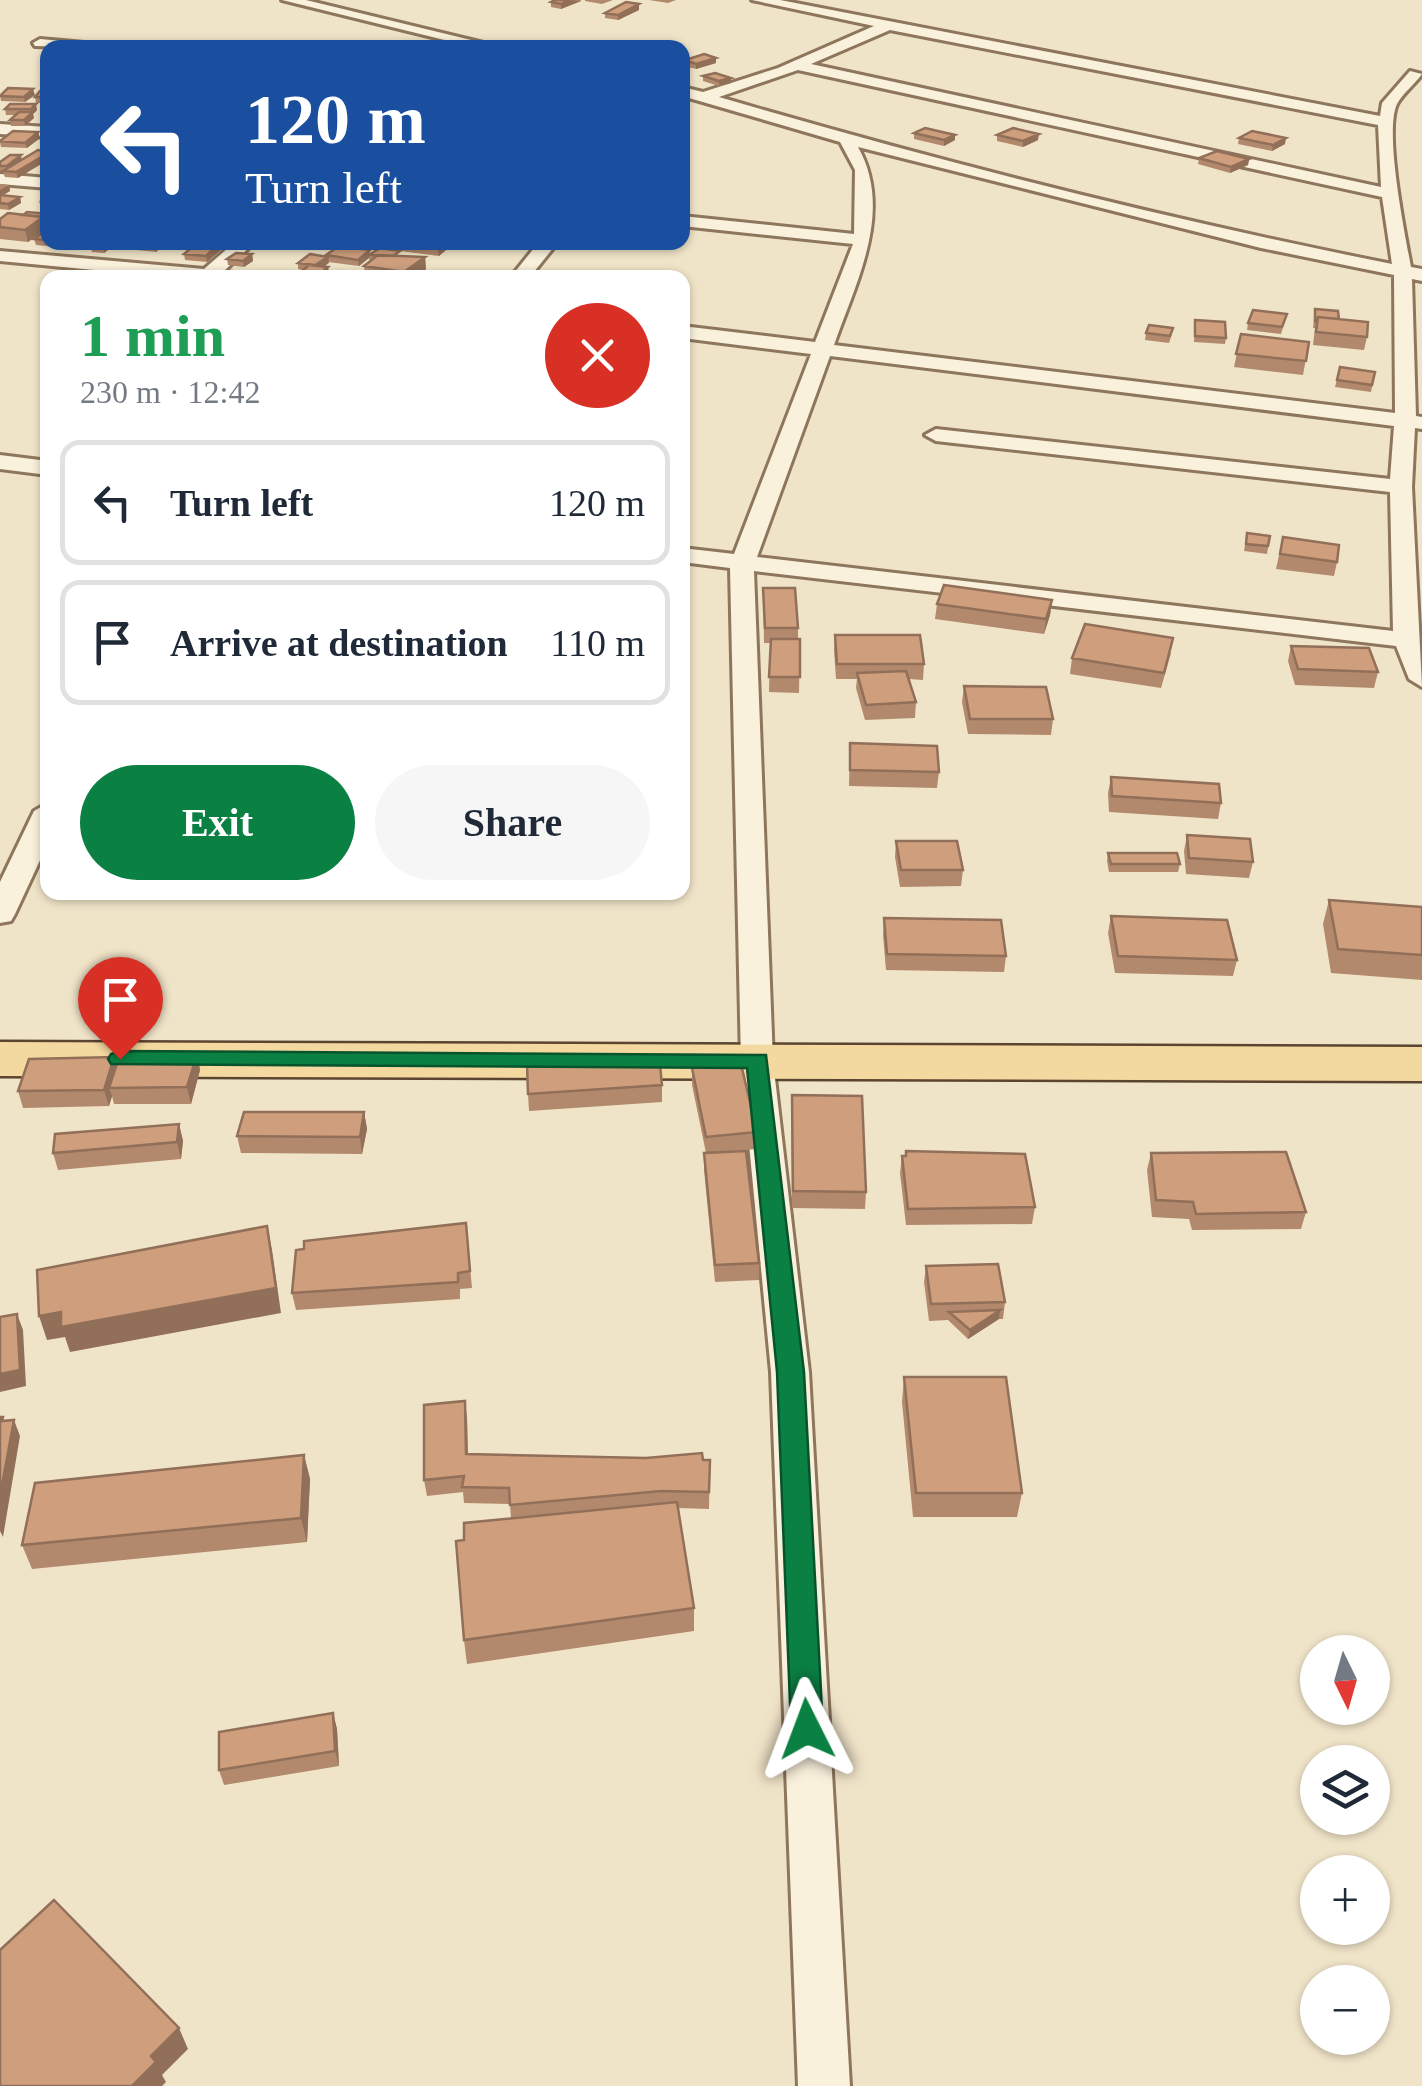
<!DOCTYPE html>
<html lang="en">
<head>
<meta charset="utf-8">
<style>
	body { margin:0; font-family:Georgia,serif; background:#f6f6f7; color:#1f2937; height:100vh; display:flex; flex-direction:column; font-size:38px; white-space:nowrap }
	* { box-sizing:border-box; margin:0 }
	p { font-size:32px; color:#747a83 }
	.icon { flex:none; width:55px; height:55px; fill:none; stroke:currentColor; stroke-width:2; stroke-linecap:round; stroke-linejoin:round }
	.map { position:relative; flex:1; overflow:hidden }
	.details { position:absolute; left:40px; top:270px; width:650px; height:630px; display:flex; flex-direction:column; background:#fff; border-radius:20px; box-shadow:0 2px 8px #0004 }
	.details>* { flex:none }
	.banner { position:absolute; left:40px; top:40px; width:650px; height:210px; border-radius:20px; box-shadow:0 2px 8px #0004; background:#1a4fa0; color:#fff; overflow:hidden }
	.needle { width:65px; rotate:175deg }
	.tools { position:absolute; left:1300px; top:1635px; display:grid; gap:20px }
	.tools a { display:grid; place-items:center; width:90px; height:90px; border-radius:50%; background:#fff; box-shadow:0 2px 8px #0004; font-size:50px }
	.pin { position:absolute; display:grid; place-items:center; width:85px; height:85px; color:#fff; margin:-102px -42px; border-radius:50% 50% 50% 0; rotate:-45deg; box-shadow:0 0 10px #0007 }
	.pin .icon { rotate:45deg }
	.me { position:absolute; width:110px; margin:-55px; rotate:357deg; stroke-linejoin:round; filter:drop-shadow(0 0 8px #0008) }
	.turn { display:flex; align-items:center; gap:35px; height:210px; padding:0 40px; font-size:45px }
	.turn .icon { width:130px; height:130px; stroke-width:2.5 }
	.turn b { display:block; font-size:70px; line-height:85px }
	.round { display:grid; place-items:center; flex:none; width:105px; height:105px; border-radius:52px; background:#f6f6f7 }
	.head { display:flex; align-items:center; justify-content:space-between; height:170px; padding:0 40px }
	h1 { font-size:60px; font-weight:600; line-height:75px; color:#1e9e55 }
	.action { display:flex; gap:20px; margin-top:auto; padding:20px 40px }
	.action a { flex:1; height:115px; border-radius:60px; background:#0b8043; color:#fff; font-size:40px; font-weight:600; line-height:115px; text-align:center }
	.action a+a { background:#f6f6f7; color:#1f2937 }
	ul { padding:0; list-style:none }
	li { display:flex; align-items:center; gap:30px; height:125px; margin:0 20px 15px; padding:0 20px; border:5px solid #e0e1e3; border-radius:20px }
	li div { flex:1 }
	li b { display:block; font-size:38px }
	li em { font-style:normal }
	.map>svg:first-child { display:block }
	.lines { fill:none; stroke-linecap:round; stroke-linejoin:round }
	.minor-casing { stroke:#8d765c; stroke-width:6 }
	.primary-casing { stroke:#5b4430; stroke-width:5 }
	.minor { fill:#faf1dc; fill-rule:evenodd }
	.primary { fill:#f3d9a0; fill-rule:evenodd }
	.wall { fill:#b2896c }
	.shaded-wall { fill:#916f58 }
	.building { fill:#cf9f7d; stroke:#916f58; stroke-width:2.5 }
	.route { fill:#0b8043; stroke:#07532c; stroke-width:2.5 }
</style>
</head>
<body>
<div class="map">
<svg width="1422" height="2086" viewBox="0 0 1422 2086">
	<rect width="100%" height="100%" fill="#f0e4c8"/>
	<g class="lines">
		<defs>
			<path id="minor" d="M282,0H306L504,48H477Z
				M752,0H780L1380,116L1382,103L1410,71L1422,74C1415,84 1403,93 1397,104C1384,132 1405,234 1411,267L1422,269V281L1412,279L1416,416L1422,417V429L1415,428L1412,487L1422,687L1409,679L1396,646L754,571L773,1061L809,1372L850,2086H798L771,1372L741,1061L730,568L682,562V548L734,554L811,354L682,338V326L815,342L853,244L682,226V216L854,234L855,170L840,142L682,96V87L703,92L778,68L874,26ZM890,30L1378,125L1381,187L811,64ZM798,70L1382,197L1392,264C1166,219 941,162 719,97ZM858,147L1261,248L1394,275L1395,413L834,345C856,282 894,211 858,147ZM830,356L1394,426L1390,479L936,429L925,435L936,441L1390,492L1393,631L757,557Z
				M40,39L96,44L103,48L35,46L33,43Z
				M0,124L48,127V137L0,134Z
				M0,174L48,178V188L0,184Z
				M235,242H255L224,271L253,278H178L0,261V251L204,269Z
				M539,242H558L529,278H510Z
				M0,455L48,461V475L0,469Z
				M48,803V843L15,914L11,921L0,923V882L34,811Z"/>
			<path id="primary" d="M0,1042L1422,1047V1081L0,1076Z"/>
		</defs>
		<!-- minor casing -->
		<use href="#minor" class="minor-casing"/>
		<!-- primary casing -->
		<use href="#primary" class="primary-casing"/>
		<!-- minor -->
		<use href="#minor" class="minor"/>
		<!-- primary -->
		<use href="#primary" class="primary"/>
	</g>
	<!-- wall -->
	<path class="wall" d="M555,0H581V1L561,9L551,7V2Z
		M585,0H613L602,4L585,1Z
		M649,0H676L668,3Z
		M639,10L618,20L605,18V13Z
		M685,60L716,63L696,69L685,66Z
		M703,76L731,78V83L719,86L703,81Z
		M48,91V103H36L35,97Z
		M0,95H35L25,102L1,101Z
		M5,109L37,110L33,114L34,118L25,126H11L10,120L16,115H6Z
		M38,132L40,138L27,148L1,147L0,142Z
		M914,133L955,140L944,146L914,139Z
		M997,135L1038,140L1023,147L997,141Z
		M1239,138L1285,144L1272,151L1238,144Z
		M1199,158L1249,159L1248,165L1230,173L1198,164Z
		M22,160L30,170L18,178L5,177L3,172H0V162Z
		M0,184L9,185L10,191L3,195L20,197L21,203L9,210L0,209Z
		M48,189V208L41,207L39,201L42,199L41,194Z
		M48,214V223L45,225L46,229L28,242L0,239V219L23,215Z
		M48,229V242H73L67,248L36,245L34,239Z
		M94,242H118L104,253L92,252L90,245Z
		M166,242L156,252L136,250L134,244Z
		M453,244L439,256L400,251L399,245Z
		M222,246L223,248L207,262L185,260L184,254Z
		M252,254L253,261L244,267L228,265L227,259Z
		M371,254L425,257L426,269L415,278H365L364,266L370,262L369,258L359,266L328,262L324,266L328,267L329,273L324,278L304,276L303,270L298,269V263L326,256Z
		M1315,309L1339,319L1367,337L1364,350L1313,345L1315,328H1313Z
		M1195,320L1226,338L1225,344L1194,342Z
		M1285,321L1281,334L1247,330L1248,323Z
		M1146,333L1172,334L1169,343L1145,340Z
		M1241,334L1309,342L1303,375L1234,367Z
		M1340,367L1375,372L1371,392L1335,387Z
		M1247,533L1270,536L1267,554L1244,551Z
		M1283,537L1337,562L1334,576L1276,569Z
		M763,588L798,628V639H800L799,693L769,692L770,643H764Z
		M1052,600L1050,615L1044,634L935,619L937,604Z
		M835,635L924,664L923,680L909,679L916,702L915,718L865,720L856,688L857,679H836L834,650Z
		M1291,646L1378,672L1374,688L1295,685L1288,661Z
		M1171,653L1161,688L1070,674L1072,658Z
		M964,686L1053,719L1051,735L968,734L962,702Z
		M850,743L939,772L937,788L849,786Z
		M1111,777L1221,803L1218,819L1109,812L1108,793Z
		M1187,835L1253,862L1249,878L1186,874L1184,851Z
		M896,841L963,870L961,886L900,887L895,857Z
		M1108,853L1180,864L1178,872H1109L1107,861Z
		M1329,900L1422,907V980L1331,973L1323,924Z
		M1111,916L1237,960L1233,976L1115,973L1108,933Z
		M884,918L1006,956L1004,972L886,970L883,935Z
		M197,1054L200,1070L191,1104H114L112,1096L109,1106L23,1108L18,1091L114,1057L116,1066Z
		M692,1068L757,1132V1149L719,1152L759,1263V1280L715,1282L704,1170V1153H706L692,1085Z
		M662,1085V1102L529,1111L528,1094Z
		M364,1112L367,1129L362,1154L241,1153L237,1136Z
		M791,1112L866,1192L865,1209L792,1208Z
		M179,1124L183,1141L181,1159L58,1170L53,1153Z
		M1151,1153L1306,1212L1301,1229L1192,1230L1189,1219L1152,1217L1147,1170Z
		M902,1156L1035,1207L1032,1224L906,1225L900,1173Z
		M466,1223L472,1288L460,1289V1299L296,1310L292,1293Z
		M926,1266L1005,1302L1003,1319H999L968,1339L948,1320L929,1321L924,1282Z
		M904,1377L1022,1493L1017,1517H913L902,1402Z
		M467,1418L468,1454L710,1460L709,1509L678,1508L694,1608V1631L467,1664L464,1640V1540L511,1518L510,1504L464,1503L463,1492L427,1496L424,1480Z
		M304,1455L310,1479L307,1542L32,1569L22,1545Z
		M333,1713L337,1729L339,1766L224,1785L219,1770Z"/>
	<!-- shaded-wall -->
	<path class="shaded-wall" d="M570,0L581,1L561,9V4Z
		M639,4V10L618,20V15Z
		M716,58V63L696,69V64Z
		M731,78V83L719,86V81Z
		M33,89L35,95L25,102L24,97Z
		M36,104L37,110L33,114L34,118L25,126L24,120L31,113V109Z
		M38,132L40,138L27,148L25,143Z
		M1039,134L1038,140L1023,147V141Z
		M955,135V140L944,146V140Z
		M1286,138L1285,144L1272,151L1273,145Z
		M48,153V160L18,178L16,172Z
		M21,155L22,161L9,172L7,166Z
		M1249,159L1248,165L1230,173L1231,167Z
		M9,185L10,191L0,197V190Z
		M20,197L21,203L9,210L8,204Z
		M48,216V223L45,225L46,229L28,242L25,230L43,217Z
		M108,242H118L104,253L103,247Z
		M158,242H166L156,252L155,245Z
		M221,242H226L222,246L223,248L207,262L206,256Z
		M446,242H452L453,244L439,256L438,249Z
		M370,250L369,258L359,266L358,260Z
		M252,254L253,261L244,267L243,261Z
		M328,257L329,263L316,272L315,265Z
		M425,257L426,269L415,278H405L404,272Z
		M328,267L329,273L323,278L322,272Z
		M1052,600L1050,615L1044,634L1046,619Z
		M197,1054L200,1070L191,1104L187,1087Z
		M114,1057L119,1074L109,1088L112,1096L109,1106L104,1090Z
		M364,1112L367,1129L362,1154L360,1137Z
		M179,1124L183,1141L181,1159L177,1142Z
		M267,1226L272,1250L281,1313L70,1352L65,1337L47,1340L39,1316Z
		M1000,1310L999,1319L968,1339L970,1330Z
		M17,1314L23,1330L26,1386L0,1392V1374Z
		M465,1401L467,1418L468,1471L466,1454Z
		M14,1420L20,1436L3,1537L0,1531V1496Z
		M304,1455L310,1479L307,1542L301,1518Z
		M333,1713L337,1729L339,1766L335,1751Z
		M179,2028L188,2049L162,2075L166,2082L162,2086H132L151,2056Z"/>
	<!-- building -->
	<path class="building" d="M555,0H570L561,4L551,2Z
		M626,2L639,4L618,15L605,13Z
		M704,54L716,58L696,64L685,60Z
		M715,73L731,78L719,81L703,76Z
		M8,88L33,89L24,97L0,96Z
		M40,91H48V97H35Z
		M10,104H36L31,109H5Z
		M19,112H33L24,120H10Z
		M925,128L955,135L944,140L914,133Z
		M1013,128L1039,134L1023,141L997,135Z
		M13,131L38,132L25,143L0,141Z
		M1252,131L1286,138L1273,145L1239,138Z
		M38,150L48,152V153L16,172L3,171Z
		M1217,151L1249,159L1231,167L1199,158Z
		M10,155H21L7,166H0V162Z
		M0,195L20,197L8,204L0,203Z
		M27,212L48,214V216L44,218L43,217L23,215Z
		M8,213L43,217L25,230L0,227V219Z
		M48,229V240L34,239Z
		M94,242H108L103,247L90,245Z
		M136,242H158L155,245L134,244Z
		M198,242H221L206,256L184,254Z
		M402,242H446L438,249L399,245Z
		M339,246L370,250L358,260L326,255Z
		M380,248L400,251L393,256L369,255Z
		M236,253L252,254L243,261L227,259Z
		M310,254L328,257L315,265L298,263Z
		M378,255L425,257L404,272L364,266Z
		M309,265L328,267L322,272L303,270Z
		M1315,309L1338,311L1339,319L1318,317L1317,322L1315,321Z
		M1253,310L1287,314L1282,327L1248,323Z
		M1318,317L1368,322L1367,337L1316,332Z
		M1195,320L1225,322L1226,338L1195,336Z
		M1149,325L1173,328L1170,336L1146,333Z
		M1241,334L1309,342L1306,361L1236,354Z
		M1340,367L1375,372L1372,385L1337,380Z
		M1247,533L1270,536L1268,546L1246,544Z
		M1283,537L1339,545L1337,562L1280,554Z
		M944,585L1052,600L1046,619L937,604Z
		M763,588H795L798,628H765Z
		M1085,624L1173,638L1164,673L1072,658Z
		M835,635H920L924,664H837Z
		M771,639H800V677H769Z
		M1291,646L1369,648L1378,672L1298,669Z
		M906,671L916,702L866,705L857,673Z
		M964,686L1046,687L1053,719H970Z
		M850,743L937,746L939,772L850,770Z
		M1111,777L1219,784L1221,803L1112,796Z
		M1187,835L1250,839L1253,862L1189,858Z
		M896,841H957L963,870H901Z
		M1108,853H1177L1180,864H1111Z
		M1329,900L1422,907V955L1338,949Z
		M1111,916L1227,920L1237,960L1118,956Z
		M884,918L1001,920L1006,956L887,954Z
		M120,1054H197L187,1087L109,1088Z
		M659,1055L662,1085L528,1094L527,1064Z
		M114,1057L104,1090L18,1091L29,1059Z
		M741,1064L757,1132L706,1137L692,1068Z
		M792,1095L862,1096L866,1192L793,1191Z
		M244,1112H364L360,1137L237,1136Z
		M179,1124L177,1142L53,1153L55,1134Z
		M746,1151L759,1263L715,1265L704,1153Z
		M906,1151L1025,1154L1035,1207L908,1209L902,1156H906Z
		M1286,1152L1306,1212L1196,1214L1193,1202L1156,1200L1151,1153Z
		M466,1223L470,1271L458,1273V1282L292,1293L296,1250L304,1249V1241Z
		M267,1226L276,1288L61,1327V1312L39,1316L37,1270Z
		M998,1264L1005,1302L931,1304L926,1266Z
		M1000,1310L970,1330L949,1312Z
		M17,1314L20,1370L0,1374V1317Z
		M904,1377H1006L1022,1493H916Z
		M465,1401L466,1454L646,1458L702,1453L703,1460H710L709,1492L661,1491L510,1505L509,1488L462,1487L464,1476L424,1480V1405Z
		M0,1417H3L2,1421L14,1420L0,1496Z
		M304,1455L301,1518L22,1545L35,1483Z
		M677,1502L694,1608L464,1640L456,1541L464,1540V1523Z
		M333,1713L335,1751L219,1770V1732Z
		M54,1900L179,2028L151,2056L156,2062L132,2086H0V1950Z"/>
	<!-- route -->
	<path class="route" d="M120,1051L766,1055L804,1372L823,1729L818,1740L807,1744L796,1740L791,1729L777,1372L747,1068L111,1064L108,1059L111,1054Z"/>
</svg>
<div class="tools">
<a><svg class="needle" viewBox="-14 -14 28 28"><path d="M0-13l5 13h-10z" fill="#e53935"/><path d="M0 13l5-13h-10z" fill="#747a83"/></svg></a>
<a><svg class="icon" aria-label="layers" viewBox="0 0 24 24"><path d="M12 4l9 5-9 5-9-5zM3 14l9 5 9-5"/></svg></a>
<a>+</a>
<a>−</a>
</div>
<div class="pin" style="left:120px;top:1059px;background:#d93025"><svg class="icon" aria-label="arrive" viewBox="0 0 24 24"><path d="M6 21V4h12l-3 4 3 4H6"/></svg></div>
<svg class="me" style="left:807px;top:1729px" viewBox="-20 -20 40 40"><path d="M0-17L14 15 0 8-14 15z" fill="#0b8043" stroke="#fff" stroke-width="4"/></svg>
<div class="banner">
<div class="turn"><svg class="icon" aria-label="left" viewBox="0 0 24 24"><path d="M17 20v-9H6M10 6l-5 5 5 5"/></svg><div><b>120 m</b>Turn left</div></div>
</div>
<section class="details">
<div class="head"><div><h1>1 min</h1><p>230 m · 12:42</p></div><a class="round" style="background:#d93025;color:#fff"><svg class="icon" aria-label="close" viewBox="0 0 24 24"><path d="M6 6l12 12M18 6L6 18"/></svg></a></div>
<ul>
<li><svg class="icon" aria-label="left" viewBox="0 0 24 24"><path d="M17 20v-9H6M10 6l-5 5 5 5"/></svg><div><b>Turn left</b></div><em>120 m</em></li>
<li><svg class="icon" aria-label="arrive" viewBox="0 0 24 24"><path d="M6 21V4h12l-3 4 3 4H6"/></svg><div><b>Arrive at destination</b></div><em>110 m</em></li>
</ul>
<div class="action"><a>Exit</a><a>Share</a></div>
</section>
</div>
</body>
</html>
